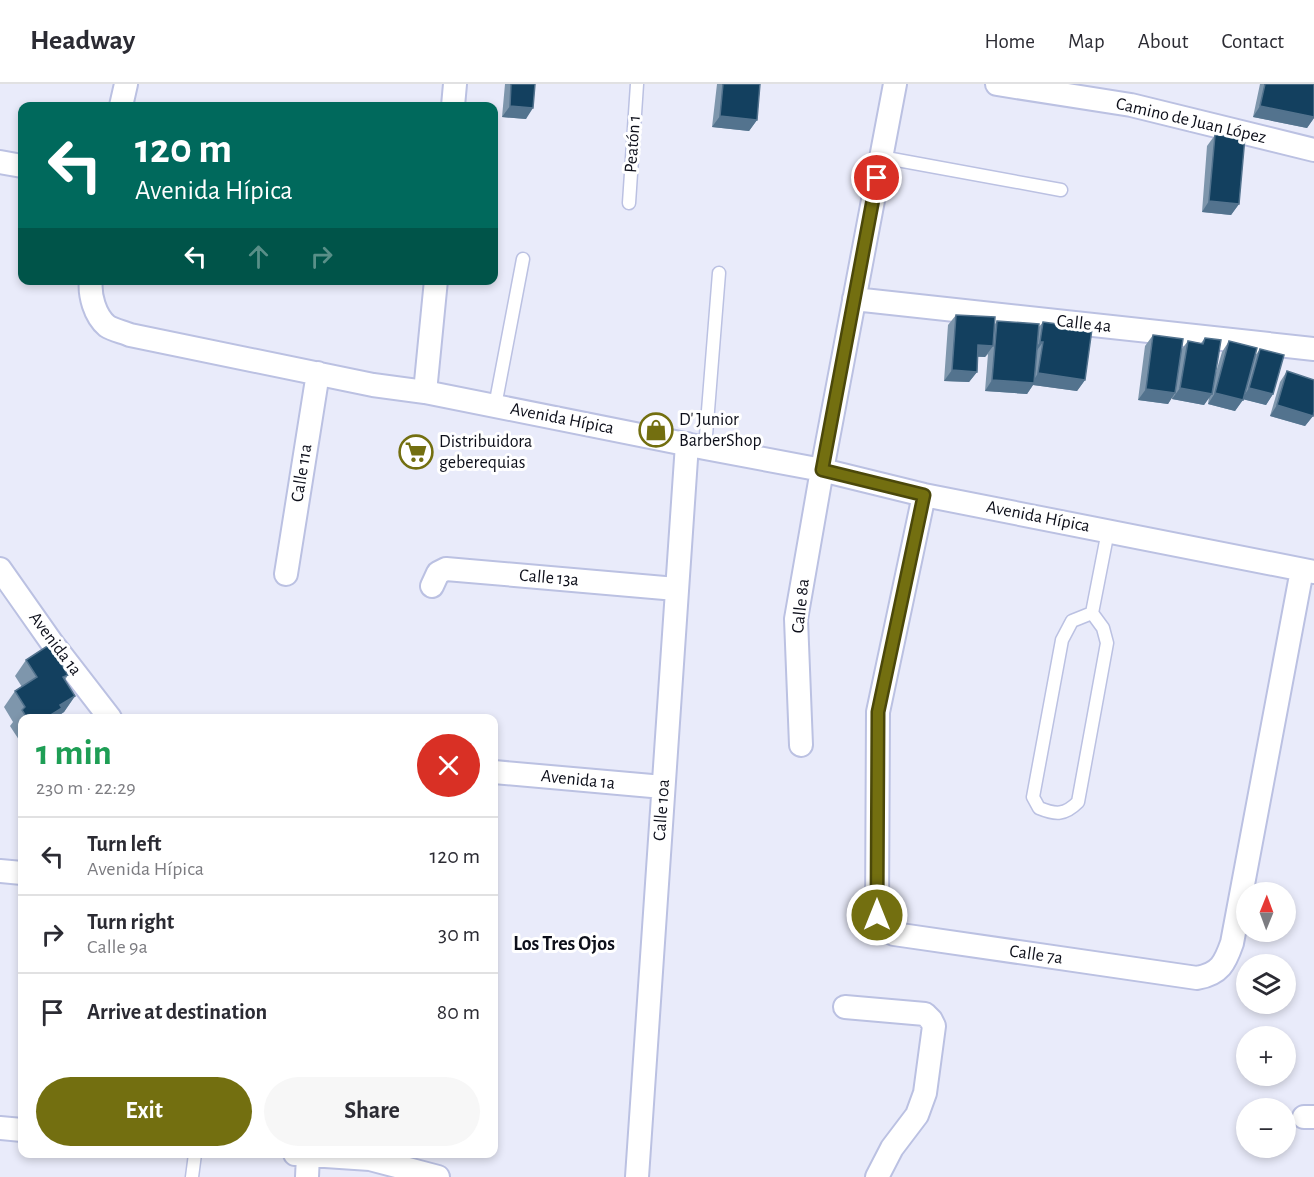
<!DOCTYPE html>
<html lang="en">
<head>
<meta charset="utf-8">
<style>
	body { margin:0; font-family:"Alegreya Sans",sans-serif; background:#f7f7f7; color:#2b2b33; height:100vh; display:flex; flex-direction:column; font-size:22px; white-space:nowrap }
	* { box-sizing:border-box; margin:0 }
	p { font-size:20px; color:#7c7c81 }
	.icon { flex:none; width:33px; height:33px; fill:none; stroke:currentColor; stroke-width:2; stroke-linecap:round; stroke-linejoin:round }
	.map { position:relative; flex:1; overflow:hidden }
	.panel { position:absolute; left:18px; top:630px; width:480px; height:444px; display:flex; flex-direction:column; background:#fff; border-radius:12px; box-shadow:0 3px 9px #0003 }
	.panel>* { flex:none }
	.hud { position:absolute; left:18px; top:18px; width:480px; height:183px; border-radius:12px; box-shadow:0 3px 9px #0003; background:#00695c; color:#fff; overflow:hidden }
	.needle { width:39px; rotate:1deg }
	.tools { position:absolute; left:1236px; top:798px; display:grid; gap:12px }
	.tools a { display:grid; place-items:center; width:60px; height:60px; border-radius:50%; background:#fff; box-shadow:0 3px 9px #0003; font-size:30px }
	.pin { position:absolute; display:grid; place-items:center; width:51px; height:51px; color:#fff; margin:-26px; border:3px solid #fff; border-radius:50%; box-shadow:0 2px 6px #0007 }
	.me { position:absolute; width:66px; margin:-33px; rotate:0deg; stroke-linejoin:round; filter:drop-shadow(0 0 4px #0008) }
	.turn { display:flex; align-items:center; gap:21px; height:126px; padding:0 18px; font-size:27px }
	.turn .icon { width:78px; height:78px; stroke-width:2.5 }
	.turn b { display:block; font-size:42px; line-height:51px }
	.lanes { display:flex; align-items:center; height:57px; padding:0 18px; background:#0003; justify-content:center; gap:30px; direction:ltr }
	.lanes .off { opacity:.35 }
	.round { display:grid; place-items:center; flex:none; width:63px; height:63px; border-radius:32px; background:#f7f7f7 }
	.overview { display:flex; align-items:center; justify-content:space-between; height:102px; padding:0 18px }
	h1 { font-size:36px; font-weight:700; line-height:45px; color:#1e9e55 }
	.button { display:flex; gap:12px; margin-top:auto; padding:12px 18px }
	.button a { flex:1; height:69px; border-radius:36px; background:#736f10; color:#fff; font-size:24px; font-weight:700; line-height:69px; text-align:center }
	.button a+a { background:#f7f7f7; color:#2b2b33 }
	ul { padding:0; list-style:none }
	li { display:flex; align-items:center; gap:18px; height:78px; padding:0 18px; border-top:2px solid #e1e1e2 }
	li div { flex:1 }
	li b { display:block; font-size:22px }
	li em { font-style:normal }
	header { display:flex; align-items:center; gap:36px; box-sizing:border-box; height:84px; padding:0 30px; background:#fff; border-bottom:2px solid #e1e1e2 }
	header strong { font-size:28px }
	nav { display:flex; gap:33px; margin-inline-start:auto; font-size:21px }
	.map>svg:first-child { display:block }
	.lines { fill:none; stroke-linecap:round; stroke-linejoin:round }
	.lane-casing { stroke:#bbc1e2; stroke-width:15 }
	.street-casing { stroke:#bbc1e2; stroke-width:26 }
	.lane { stroke:#fff; stroke-width:12 }
	.street { stroke:#fff; stroke-width:22 }
	.wall { fill:#7e96ac }
	.shaded-wall { fill:#53738e }
	.building { fill:#13405f; stroke:#53738e; stroke-width:1.5 }
	.route-casing { stroke:#4b480a; stroke-width:15 }
	.route { stroke:#736f10; stroke-width:10 }
	.labels { text-anchor:middle; dominant-baseline:central; stroke-width:6; stroke-linejoin:round; paint-order:stroke }
	.street-label { font-size:18px; fill:#0d0f1a; stroke:#fff }
	.poi-label { font-size:18px; fill:#0d0f1a; stroke:#fff; text-anchor:start }
	.neighbourhood-label { font-size:20px; font-weight:bold; fill:#0d0f1a; stroke:#fff }
</style>
</head>
<body>
<header>
<strong>Headway</strong>
<nav><a>Home</a><a>Map</a><a>About</a><a>Contact</a></nav>
</header>
<div class="map">
<svg width="1314" height="1093" viewBox="0 0 1314 1093">
	<rect width="100%" height="100%" fill="#e9ebfa"/>
	<g class="lines">
		<defs>
			<path id="lane" d="M881,73L1061,106
				M629,119L637,0
				M495,322L523,175
				M705,364L719,189
				M1092,529L1103,544L1107,559L1078,718C1065,731 1056,731 1039,724L1033,713L1062,556L1072,537L1092,529L1108,447
				M192,1093L195,1070"/>
			<path id="street" d="M997,0L1131,21L1314,66
				M121,22L126,0
				M453,22L455,0
				M0,78L22,82
				M91,196C89,211 95,232 107,242C113,246 123,248 130,251L373,301L425,308L705,364L822,386L924,411L1314,488
				M854,215L1314,265
				M425,308L436,196
				M924,411L878,628L877,831L882,843L894,850L1197,894C1220,890 1225,879 1232,859L1302,486
				M0,485L52,559L110,634
				M286,490L318,289
				M432,502L438,489L446,485L676,505
				M801,661L796,535L822,386L895,0
				M494,688L663,703
				M0,787L22,789
				M845,923L925,930L931,936L934,942L925,1009L917,1031L892,1064L877,1093
				M1304,1033H1314
				M0,1044L22,1046
				M295,1070L370,1075L438,1093
				M307,1093L308,1071
				M637,1093L687,360"/>
		</defs>
		<!-- lane casing -->
		<use href="#lane" class="lane-casing"/>
		<!-- street casing -->
		<use href="#street" class="street-casing"/>
		<!-- lane -->
		<use href="#lane" class="lane"/>
		<!-- street -->
		<use href="#street" class="street"/>
	</g>
	<!-- wall -->
	<path class="wall" d="M505,0H535L526,35L502,33Z
		M717,0H760L757,36L749,47L712,43Z
		M1260,0H1314V34L1307,44L1253,33Z
		M1215,51L1239,120L1231,131L1202,128L1207,62Z
		M956,231L995,240L997,237L1038,244L1043,238L1085,296L1077,307L1033,301L1027,310L985,307L988,270L985,273H978L977,288L969,298L944,297L948,241Z
		M1153,251L1181,266L1188,257L1201,259L1205,254L1214,295L1222,268L1229,257L1255,272L1260,265L1273,310L1266,321L1243,315L1235,327L1208,320L1209,313L1204,321L1172,315V313L1168,320L1138,316L1145,262Z
		M1287,287L1313,332L1305,342L1270,332L1280,298Z
		M26,576L60,578L68,591L65,596L75,612L64,628L55,634H22V658L21,659L10,642L13,638L4,623L15,607L22,603L15,592Z"/>
	<!-- shaded-wall -->
	<path class="shaded-wall" d="M510,22L533,24L526,35L502,33Z
		M1260,22L1314,33V34L1307,44L1253,33Z
		M720,32L757,36L749,47L712,43Z
		M1209,117L1239,120L1231,131L1202,128Z
		M1040,258H1043L1035,269H1032Z
		M978,261L993,262L985,273L971,272Z
		M952,286L977,288L969,298L944,297Z
		M1038,289L1085,296L1077,307L1033,301L1027,310L985,307L992,296L1032,299Z
		M1180,304L1212,310L1204,321L1172,315Z
		M1249,304L1273,310L1266,321L1242,315Z
		M1146,305L1175,309L1168,320L1138,316Z
		M1215,309L1243,316L1235,327L1208,320Z
		M1277,321L1313,332L1305,342L1270,332Z
		M75,612L64,628L55,634H46L60,621Z"/>
	<!-- building -->
	<path class="building" d="M511,0H535L533,24L510,22Z
		M723,0H760L757,36L720,32Z
		M1265,0H1314V33L1260,22Z
		M1215,51L1245,53L1239,120L1209,117Z
		M956,231L995,233L993,262L978,261L977,288L952,286Z
		M997,237L1039,240L1034,299L992,296Z
		M1043,238L1092,245L1085,296L1038,289L1043,258H1040Z
		M1153,251L1183,255L1175,309L1146,305Z
		M1205,254L1221,256L1212,310L1180,304L1188,257L1203,260Z
		M1229,257L1257,264L1243,316L1215,309Z
		M1260,265L1284,271L1273,310L1249,304Z
		M1287,287L1314,296V328L1313,332L1277,321Z
		M49,561L52,564L55,562L63,574L59,576L68,591L63,593L75,612L60,621L62,624L46,634H27L22,626L25,623L15,607L37,593L26,576Z"/>
	<g class="lines">
		<defs>
			<path id="route" d="M877,831L878,628L924,411L822,386L877,94"/>
		</defs>
		<!-- route casing -->
		<use href="#route" class="route-casing"/>
		<!-- route -->
		<use href="#route" class="route"/>
	</g>
	<!-- icons -->
	<defs>
		<symbol id="shop-ring" viewBox="-11 -11 22 22"><circle r="9.5" fill="#fff" stroke="#736f10" stroke-width="1.5"/><path d="M-5-2.5h2.3a2.7 3.5 0 0 1 5.4 0H5L5.5 6h-11ZM-1.5-2.5h3a1.5 2.3 0 0 0-3 0Z" fill="#736f10"/></symbol>
		<symbol id="supermarket-ring" viewBox="-11 -11 22 22"><circle r="9.5" fill="#fff" stroke="#736f10" stroke-width="1.5"/><path d="M-6-5.5h2.5l.6 2H6L4.5 2H-2.5L-4.4-4H-6ZM-1.5 3.2a1.3 1.3 0 1 0 .1 0ZM3 3.2a1.3 1.3 0 1 0 .1 0Z" fill="#736f10"/></symbol>
	</defs>
	<g fill-rule="evenodd">
		<use href="#shop-ring" x="637" y="327" width="38" height="38"/>
		<use href="#supermarket-ring" x="397" y="349" width="38" height="38"/>
	</g>
	<g class="labels">
		<!-- street labels -->
		<g class="street-label">
			<text transform="translate(1191 37) rotate(13)">Camino de Juan López</text>
			<text transform="translate(633 60) rotate(-86)">Peatón 1</text>
			<text transform="translate(1084 240) rotate(6)">Calle 4a</text>
			<text transform="translate(562 335) rotate(11)">Avenida Hípica</text>
			<text transform="translate(302 389) rotate(-81)">Calle 11a</text>
			<text transform="translate(1038 433) rotate(11)">Avenida Hípica</text>
			<text transform="translate(549 494) rotate(5)">Calle 13a</text>
			<text transform="translate(801 522) rotate(-84)">Calle 8a</text>
			<text transform="translate(55 560) rotate(53)">Avenida 1a</text>
			<text transform="translate(578 696) rotate(6)">Avenida 1a</text>
			<text transform="translate(662 726) rotate(-86)">Calle 10a</text>
			<text transform="translate(1036 871) rotate(8)">Calle 7a</text>
		</g>
		<!-- poi labels -->
		<g class="poi-label">
			<text x="679" y="336">D' Junior<tspan x="679" dy="21">BarberShop</tspan></text>
			<text x="439" y="358">Distribuidora<tspan x="439" dy="21">geberequias</tspan></text>
		</g>
		<!-- neighbourhood labels -->
		<g class="neighbourhood-label">
			<text x="564" y="860">Los Tres Ojos</text>
		</g>
	</g>
</svg>
<div class="tools">
<a><svg class="needle" viewBox="-14 -14 28 28"><path d="M0-13l5 13h-10z" fill="#e53935"/><path d="M0 13l5-13h-10z" fill="#7c7c81"/></svg></a>
<a><svg class="icon" aria-label="layers" viewBox="0 0 24 24"><path d="M12 4l9 5-9 5-9-5zM3 14l9 5 9-5"/></svg></a>
<a>+</a>
<a>−</a>
</div>
<div class="pin" style="left:877px;top:94px;background:#d93025"><svg class="icon" aria-label="arrive" viewBox="0 0 24 24"><path d="M6 21V4h12l-3 4 3 4H6"/></svg></div>
<svg class="me" style="left:877px;top:831px" viewBox="-20 -20 40 40"><circle r="17" fill="#736f10" stroke="#fff" stroke-width="3"/><path d="M0-11L8 9 0 5-8 9z" fill="#fff"/></svg>
<div class="hud">
<div class="turn"><svg class="icon" aria-label="left" viewBox="0 0 24 24"><path d="M17 20v-9H6M10 6l-5 5 5 5"/></svg><div><b>120 m</b>Avenida Hípica</div></div>
<div class="lanes"><svg class="icon" aria-label="left" viewBox="0 0 24 24"><path d="M17 20v-9H6M10 6l-5 5 5 5"/></svg><svg class="icon off" aria-label="ahead" viewBox="0 0 24 24"><path d="M12 20V5M6 11l6-6 6 6"/></svg><svg class="icon off" aria-label="right" viewBox="0 0 24 24"><path d="M7 20v-9h11M14 6l5 5-5 5"/></svg></div>
</div>
<section class="panel">
<div class="overview"><div><h1>1 min</h1><p>230 m · 22:29</p></div><a class="round" style="background:#d93025;color:#fff"><svg class="icon" aria-label="close" viewBox="0 0 24 24"><path d="M6 6l12 12M18 6L6 18"/></svg></a></div>
<ul>
<li><svg class="icon" aria-label="left" viewBox="0 0 24 24"><path d="M17 20v-9H6M10 6l-5 5 5 5"/></svg><div><b>Turn left</b><p>Avenida Hípica</p></div><em>120 m</em></li>
<li><svg class="icon" aria-label="right" viewBox="0 0 24 24"><path d="M7 20v-9h11M14 6l5 5-5 5"/></svg><div><b>Turn right</b><p>Calle 9a</p></div><em>30 m</em></li>
<li><svg class="icon" aria-label="arrive" viewBox="0 0 24 24"><path d="M6 21V4h12l-3 4 3 4H6"/></svg><div><b>Arrive at destination</b></div><em>80 m</em></li>
</ul>
<div class="button"><a>Exit</a><a>Share</a></div>
</section>
</div>
</body>
</html>
